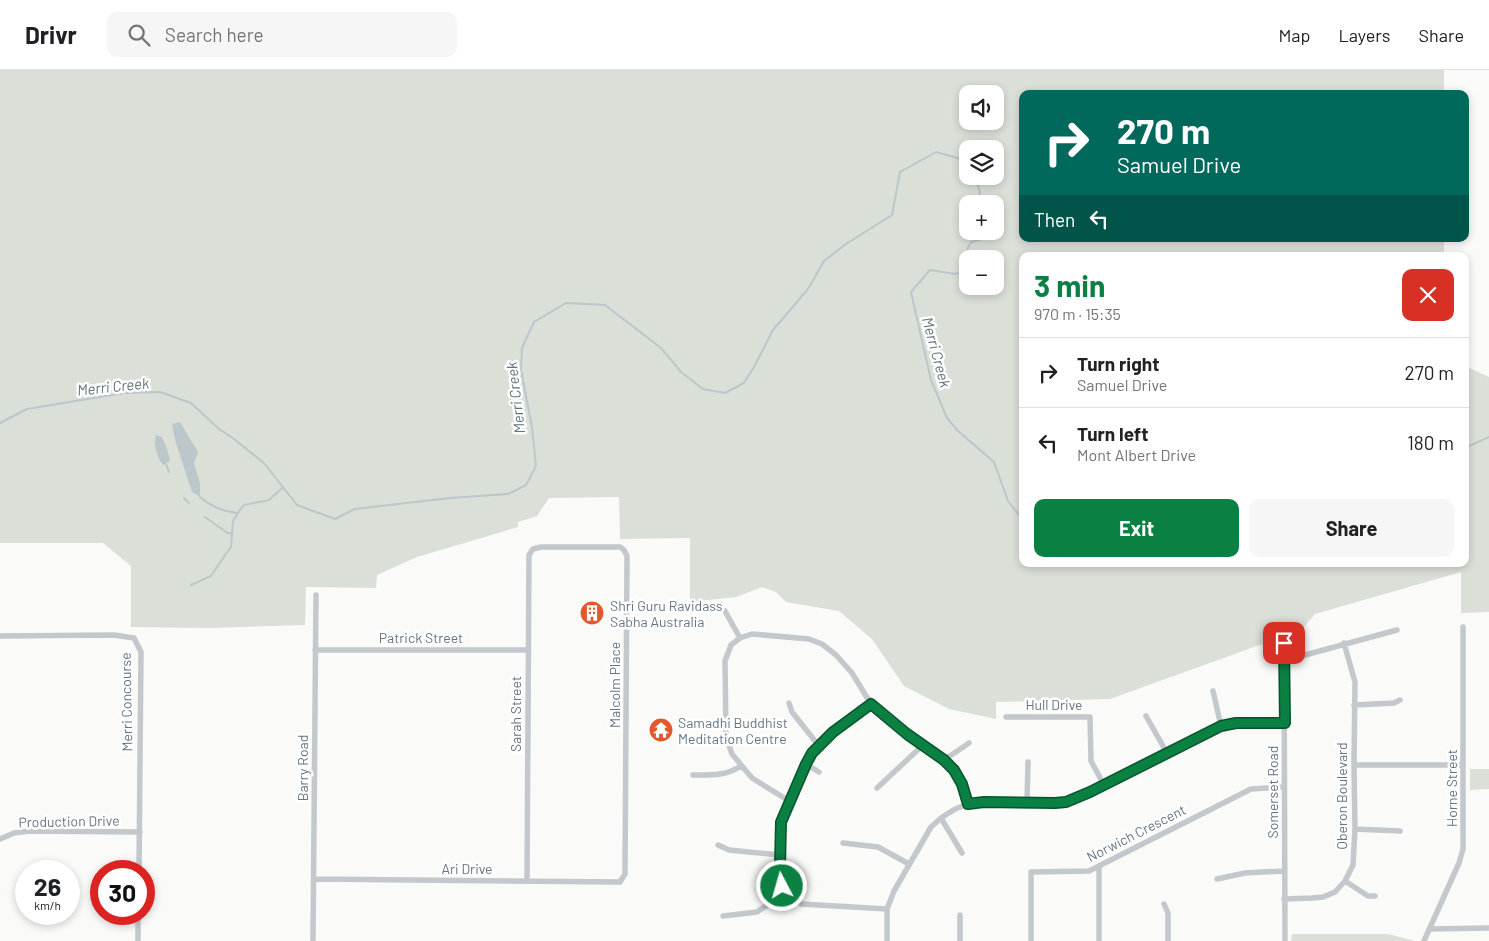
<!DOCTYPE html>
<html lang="en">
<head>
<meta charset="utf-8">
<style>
	body { margin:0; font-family:Barlow,sans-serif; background:#f6f6f6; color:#202124; height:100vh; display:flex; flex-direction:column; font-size:19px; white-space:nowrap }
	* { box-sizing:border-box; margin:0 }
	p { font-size:16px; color:#757577 }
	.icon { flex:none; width:28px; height:28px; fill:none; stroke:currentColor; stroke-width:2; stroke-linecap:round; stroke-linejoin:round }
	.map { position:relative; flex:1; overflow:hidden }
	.sheet { position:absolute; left:1019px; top:182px; width:450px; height:315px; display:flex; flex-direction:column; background:#fff; border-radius:10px; box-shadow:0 2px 8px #0003 }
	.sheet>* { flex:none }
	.top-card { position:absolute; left:1019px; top:20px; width:450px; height:152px; border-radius:10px; box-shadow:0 2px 8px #0003; background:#00695c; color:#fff; overflow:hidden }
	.fabs { position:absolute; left:959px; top:15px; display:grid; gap:10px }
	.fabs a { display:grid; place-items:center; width:45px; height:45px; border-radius:10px; background:#fff; box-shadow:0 2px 8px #0003; font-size:25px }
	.speed { position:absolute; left:15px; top:790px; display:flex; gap:10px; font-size:25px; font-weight:700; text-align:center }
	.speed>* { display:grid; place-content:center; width:65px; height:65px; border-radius:50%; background:#fff; box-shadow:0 2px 8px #0003; line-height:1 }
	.speed small { font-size:12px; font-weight:400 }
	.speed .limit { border:8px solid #d22; background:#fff; color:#111 }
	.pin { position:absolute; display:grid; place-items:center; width:42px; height:42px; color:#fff; margin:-21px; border-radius:10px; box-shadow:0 2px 8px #0006 }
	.me { position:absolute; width:55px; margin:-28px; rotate:354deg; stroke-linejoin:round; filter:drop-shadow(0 0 4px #0008) }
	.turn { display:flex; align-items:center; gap:18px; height:105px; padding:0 15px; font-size:22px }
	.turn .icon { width:65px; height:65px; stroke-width:2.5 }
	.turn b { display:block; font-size:35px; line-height:42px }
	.then { display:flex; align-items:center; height:48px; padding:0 15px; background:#0003; gap:10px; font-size:19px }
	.round { display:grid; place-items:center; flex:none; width:52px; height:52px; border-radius:10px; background:#f6f6f6 }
	.headline { display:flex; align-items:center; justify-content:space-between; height:85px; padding:0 15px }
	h1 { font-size:30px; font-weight:700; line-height:38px; color:#0b8043 }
	.action { display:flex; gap:10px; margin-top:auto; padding:10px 15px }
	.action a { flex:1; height:58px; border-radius:10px; background:#0b8043; color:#fff; font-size:20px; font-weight:700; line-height:58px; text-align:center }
	.action a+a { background:#f6f6f6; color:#202124 }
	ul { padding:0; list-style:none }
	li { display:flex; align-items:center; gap:15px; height:70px; padding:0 15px; border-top:1px solid #e0e0e0 }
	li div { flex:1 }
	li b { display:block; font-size:19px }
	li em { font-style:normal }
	header { display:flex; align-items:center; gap:30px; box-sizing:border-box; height:70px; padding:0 25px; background:#fff; border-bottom:1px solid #e0e0e0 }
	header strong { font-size:24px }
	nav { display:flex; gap:28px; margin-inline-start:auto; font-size:18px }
	.search { width:350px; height:45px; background:#f6f6f6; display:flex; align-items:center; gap:12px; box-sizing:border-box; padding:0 18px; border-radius:10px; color:#757577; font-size:19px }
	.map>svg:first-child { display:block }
	.green { fill:#dadfd7; fill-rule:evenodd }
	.water { fill:#bbc7cb }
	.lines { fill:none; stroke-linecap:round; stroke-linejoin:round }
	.stream { stroke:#bbc7cb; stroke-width:2 }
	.minor { stroke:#c3c8cc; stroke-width:5.5 }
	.route-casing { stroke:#07532c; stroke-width:12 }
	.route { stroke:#0b8043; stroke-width:9 }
	.labels { text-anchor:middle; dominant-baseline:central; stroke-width:5; stroke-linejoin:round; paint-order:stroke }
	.poi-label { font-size:14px; fill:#657683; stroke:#fff; text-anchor:start }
	.street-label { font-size:14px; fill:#657683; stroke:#fff }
	.water-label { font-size:15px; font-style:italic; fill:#60757c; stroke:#fff }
</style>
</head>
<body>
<header>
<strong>Drivr</strong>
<div class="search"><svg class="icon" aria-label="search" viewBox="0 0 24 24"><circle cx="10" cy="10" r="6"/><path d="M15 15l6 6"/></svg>Search here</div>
<nav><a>Map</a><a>Layers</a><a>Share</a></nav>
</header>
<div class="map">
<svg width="1489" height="871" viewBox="0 0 1489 871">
	<rect width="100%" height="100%" fill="#fafaf8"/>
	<!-- green -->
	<path class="green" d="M0,0H1444V24H1022V169H1444V186H1022V494H1465V296L1489,307V542L1461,543V502L1315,544L1297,565L1279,568L1110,629L996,632V649L949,639L904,616L872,569L839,541L786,532L776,522L762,517L736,527L690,532V468L620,469L619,427L549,428L537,446L518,452V457L417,487L377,505L376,518L306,517L305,555L209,558L131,557V496L103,473H0ZM968,24H995V51H968ZM968,79H995V106H968ZM968,134H995V161H968ZM968,189H995V216H968Z
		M1470,699H1489V719L1470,720Z
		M1292,864H1388L1415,871H1291Z"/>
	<!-- water -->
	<path class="water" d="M180,352L198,382L194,393L200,414V427L192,422L175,370L172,354Z
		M156,365L162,367L167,379L170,391L163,395C157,387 153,375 156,365Z"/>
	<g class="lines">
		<!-- stream -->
		<path class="stream" d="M975,106L980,122L977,134
			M968,190L965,184L971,172L982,169L983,161
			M968,197L956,204L930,200L911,222L931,310L947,348L958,361L994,392L1008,431L1019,445L1022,448
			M0,353L27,339L124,323L160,322L191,333L219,359L234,369L264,393L297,435L335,449L355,439L450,428L508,424L526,415L536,396L532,357L521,300L522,278L534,252L566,233L605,235L661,278L681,302L703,319L725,323L744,313L754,297L773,260L808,219L824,191L846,174L892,145L900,102L936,82L968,91
			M1465,378L1489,367
			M166,394L169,402
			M200,427C211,437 223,441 237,443
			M184,428L189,433
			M205,447L226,462L232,464
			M191,515L211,506L226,484L231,477L233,451L239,441L244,435L269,430L283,417"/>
		<!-- minor -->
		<path class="minor" d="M725,541L740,568
			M0,566L114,565L134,568L141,582L139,801
			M1284,573L1285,871
			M315,580H527
			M1284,589L1294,588L1397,560
			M1213,621L1221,656
			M789,633L792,642L819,676
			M871,634C851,649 828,663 812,683C804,693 784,738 781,752C778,766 778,812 786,823C790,829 795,831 801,834L887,839
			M1354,635L1394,633L1400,630
			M1146,646L1167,683
			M1006,647H1090L1091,691L1104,715
			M944,690L969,673
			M806,694L819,702
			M1354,695H1463
			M693,705C711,705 726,706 741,696
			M877,718L923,675
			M789,731L752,708L732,684L726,667L725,591L731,575L740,568L752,564L809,569L822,574L836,585L852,603L871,634L907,664L944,690L954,700L961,714L968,734
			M1027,733L1028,692
			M941,748L962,783
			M1355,759L1400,761
			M0,769L14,763L29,761L140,762
			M843,773L878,777L909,794
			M718,775L729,780L780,785
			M1099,797V871
			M314,809L620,812L625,804L627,486L624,480L620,477H541L533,479L529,485L527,811
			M1217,809L1245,803L1284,801
			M1345,811L1368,826H1375
			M1284,829L1312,828L1323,827L1335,822L1345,811L1353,795L1355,759L1354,695L1355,612L1344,573
			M1164,834L1168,843V871
			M960,845V871
			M723,846L757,842L786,822
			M1429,859L1489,858
			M138,871V844
			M313,871L316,525
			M887,871V839L894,821L931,757L941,748L955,739L968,734L1055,733L1066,732L1090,722L1221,656L1236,653H1285
			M1031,871V802L1089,801L1251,719L1284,717
			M1424,871L1459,793L1463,779V557"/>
	</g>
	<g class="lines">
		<defs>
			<path id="route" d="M782,816L780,795L781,752L806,694L812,683L833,662L871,634L907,664L944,690L954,700L962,714L968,734L984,732L1055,733L1066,732L1090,722L1221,656L1236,653H1285L1284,573"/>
		</defs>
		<!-- route casing -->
		<use href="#route" class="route-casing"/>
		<!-- route -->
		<use href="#route" class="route"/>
	</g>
	<!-- icons -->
	<defs>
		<symbol id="building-disc" viewBox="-11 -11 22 22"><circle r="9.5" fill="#e4572e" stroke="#fff"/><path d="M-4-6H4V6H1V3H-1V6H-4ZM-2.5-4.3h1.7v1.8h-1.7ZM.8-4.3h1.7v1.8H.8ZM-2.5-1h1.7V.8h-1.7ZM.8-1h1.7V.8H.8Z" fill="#fff"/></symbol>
		<symbol id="temple-disc" viewBox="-11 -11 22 22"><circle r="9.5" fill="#e4572e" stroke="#fff"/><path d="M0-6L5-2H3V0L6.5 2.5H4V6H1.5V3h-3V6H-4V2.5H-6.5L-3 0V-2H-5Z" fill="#fff"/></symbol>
	</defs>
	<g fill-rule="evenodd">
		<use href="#building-disc" x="578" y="529" width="28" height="28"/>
		<use href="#temple-disc" x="647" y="646" width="28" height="28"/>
	</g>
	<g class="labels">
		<!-- poi labels -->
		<g class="poi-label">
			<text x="610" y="535">Shri Guru Ravidass<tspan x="610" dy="16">Sabha Australia</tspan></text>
			<text x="678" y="652">Samadhi Buddhist<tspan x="678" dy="16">Meditation Centre</tspan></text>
		</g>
		<!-- street labels -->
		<g class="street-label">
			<text x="421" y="567">Patrick Street</text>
			<text transform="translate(614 615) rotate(-90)">Malcolm Place</text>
			<text transform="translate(126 632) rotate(-91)">Merri Concourse</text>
			<text x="1054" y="634">Hull Drive</text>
			<text transform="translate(515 644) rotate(-90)">Sarah Street</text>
			<text transform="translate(302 698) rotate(-90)">Barry Road</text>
			<text transform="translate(1451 718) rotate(-90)">Horne Street</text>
			<text transform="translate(1272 722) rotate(-90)">Somerset Road</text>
			<text transform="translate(1341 726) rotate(-90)">Oberon Boulevard</text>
			<text transform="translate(69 751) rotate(-1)">Production Drive</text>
			<text transform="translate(1136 763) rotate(-27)">Norwich Crescent</text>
			<text x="467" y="798">Ari Drive</text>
		</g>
		<!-- water labels -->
		<g class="water-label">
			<text transform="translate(937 282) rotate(75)">Merri Creek</text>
			<text transform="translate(113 316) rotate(-6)">Merri Creek</text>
			<text transform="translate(515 328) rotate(-97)">Merri Creek</text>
		</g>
	</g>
</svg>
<div class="fabs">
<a><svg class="icon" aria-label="sound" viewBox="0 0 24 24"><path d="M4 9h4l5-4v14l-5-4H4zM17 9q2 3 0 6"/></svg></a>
<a><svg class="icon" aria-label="layers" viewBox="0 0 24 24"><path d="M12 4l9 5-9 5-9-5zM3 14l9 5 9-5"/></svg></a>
<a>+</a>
<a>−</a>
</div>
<div class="speed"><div>26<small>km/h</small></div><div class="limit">30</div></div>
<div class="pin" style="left:1284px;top:573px;background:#d93025"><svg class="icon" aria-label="arrive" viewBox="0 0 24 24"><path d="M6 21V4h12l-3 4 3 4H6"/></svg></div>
<svg class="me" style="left:782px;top:816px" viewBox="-20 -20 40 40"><circle r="17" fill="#0b8043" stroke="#fff" stroke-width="3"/><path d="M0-11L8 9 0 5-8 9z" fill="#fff"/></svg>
<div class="top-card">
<div class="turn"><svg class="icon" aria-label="right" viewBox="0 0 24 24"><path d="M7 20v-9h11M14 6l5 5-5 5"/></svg><div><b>270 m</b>Samuel Drive</div></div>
<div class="then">Then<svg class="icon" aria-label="left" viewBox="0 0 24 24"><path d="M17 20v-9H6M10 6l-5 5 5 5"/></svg></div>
</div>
<section class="sheet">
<div class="headline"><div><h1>3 min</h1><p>970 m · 15:35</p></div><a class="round" style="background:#d93025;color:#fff"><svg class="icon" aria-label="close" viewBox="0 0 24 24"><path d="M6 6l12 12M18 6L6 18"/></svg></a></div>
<ul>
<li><svg class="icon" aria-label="right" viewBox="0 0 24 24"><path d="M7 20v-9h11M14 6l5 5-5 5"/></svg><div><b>Turn right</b><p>Samuel Drive</p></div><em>270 m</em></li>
<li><svg class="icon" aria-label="left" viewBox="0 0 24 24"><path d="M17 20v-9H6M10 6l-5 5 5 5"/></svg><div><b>Turn left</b><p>Mont Albert Drive</p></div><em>180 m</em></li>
</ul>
<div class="action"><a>Exit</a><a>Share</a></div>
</section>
</div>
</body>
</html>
